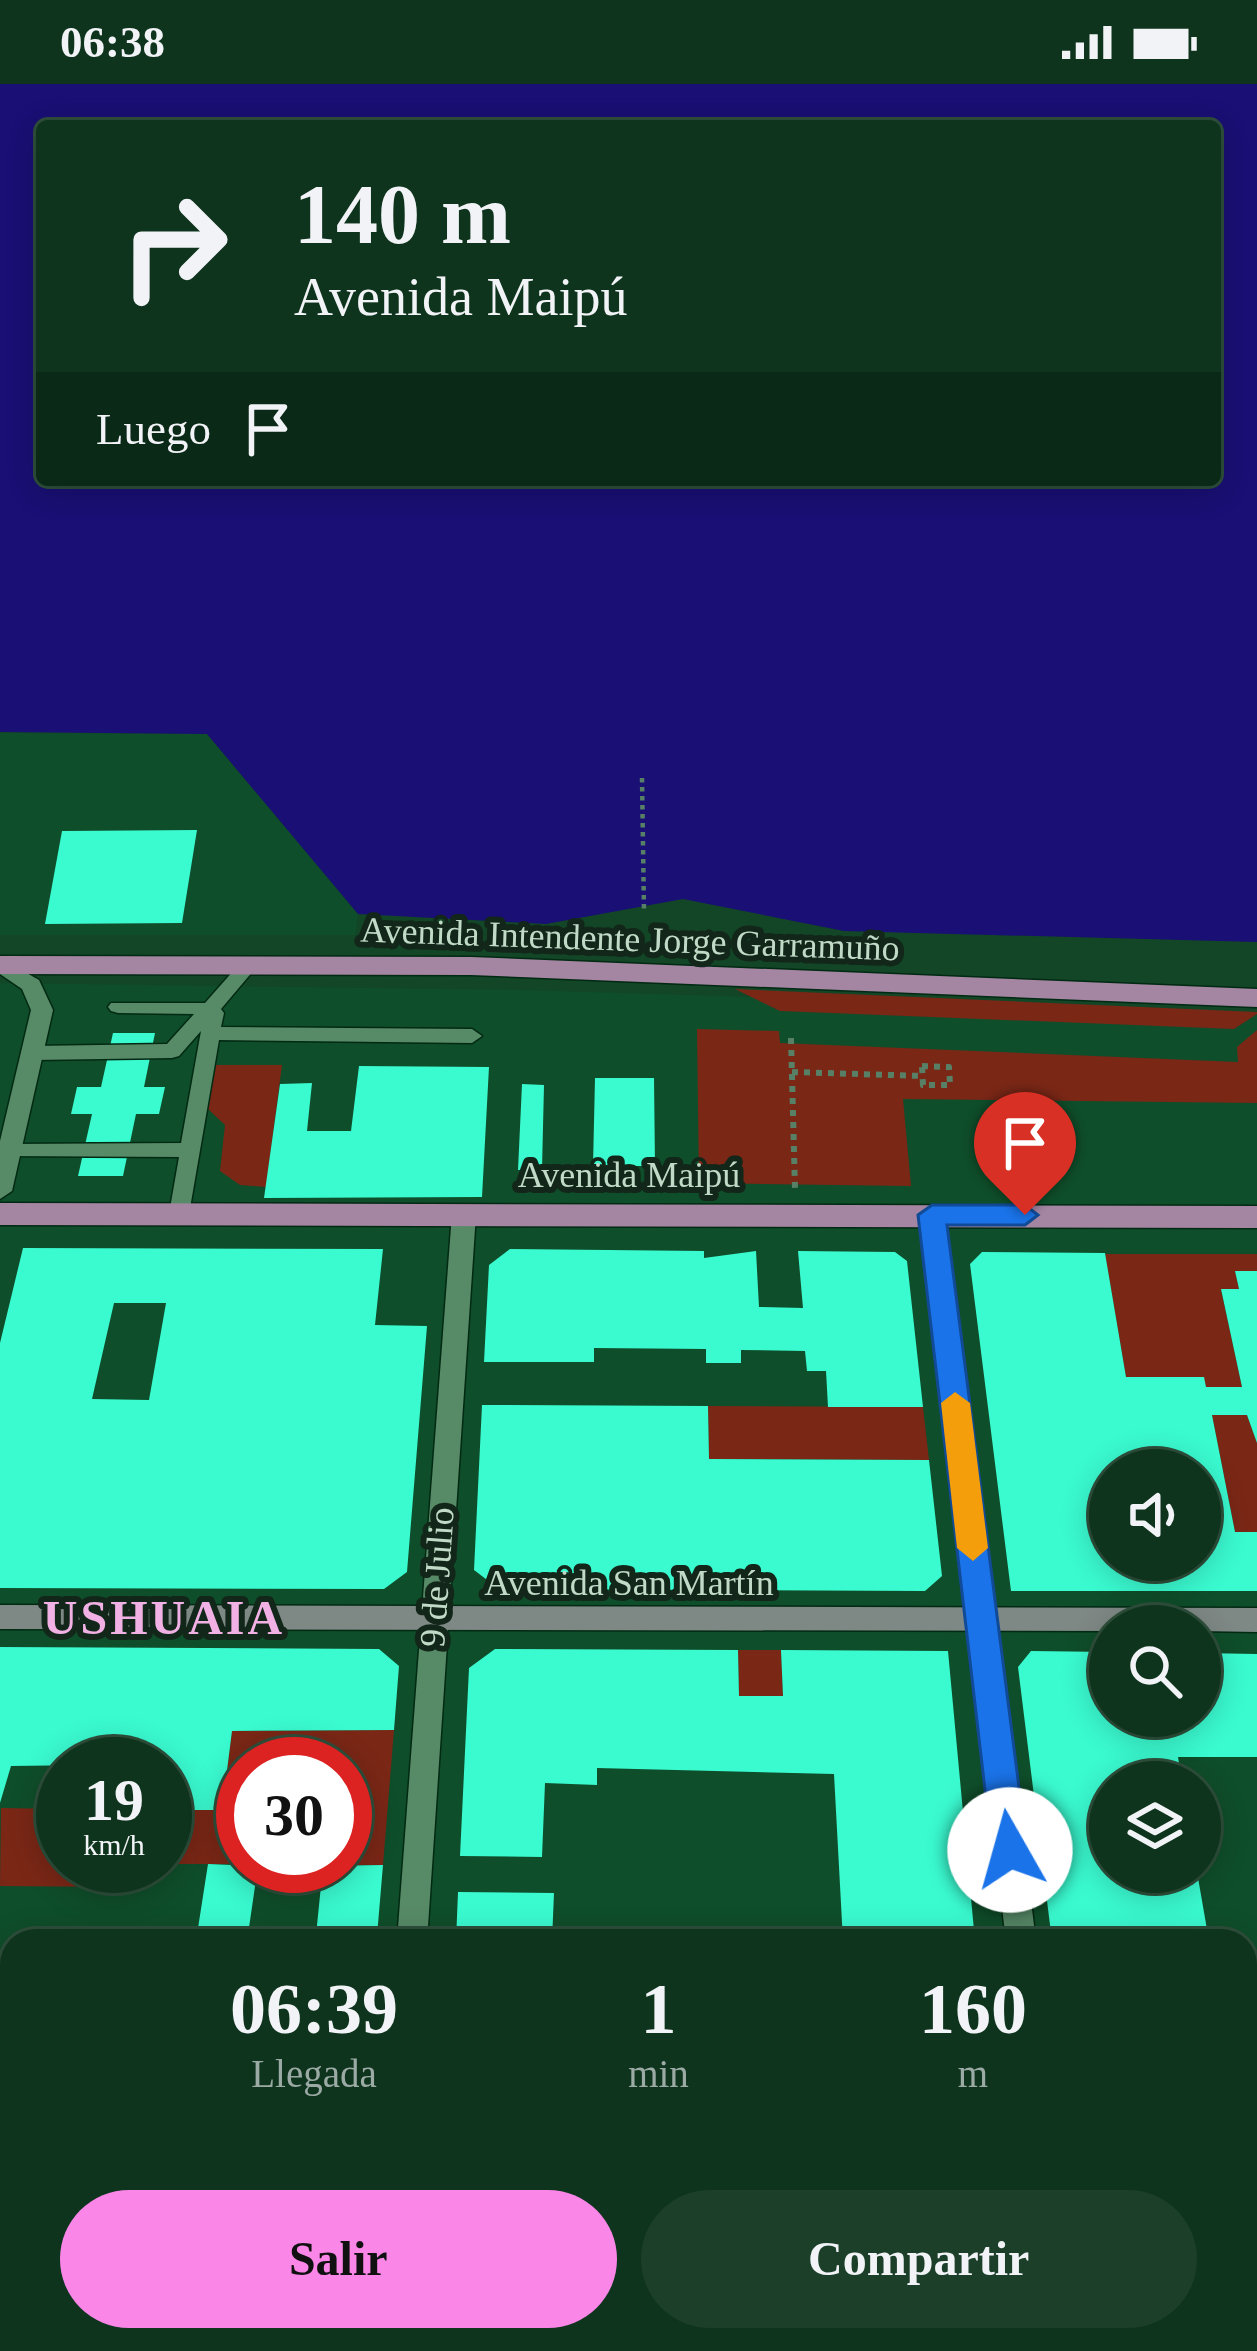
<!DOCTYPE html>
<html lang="es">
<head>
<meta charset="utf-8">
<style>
	body { margin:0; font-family:Georgia,serif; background:#1c3f2a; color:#f1f3f6; height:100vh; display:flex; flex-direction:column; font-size:45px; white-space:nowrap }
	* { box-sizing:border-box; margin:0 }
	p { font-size:39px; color:#9baaa4 }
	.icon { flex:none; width:66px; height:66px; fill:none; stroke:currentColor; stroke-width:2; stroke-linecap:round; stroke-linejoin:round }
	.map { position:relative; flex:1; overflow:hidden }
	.sheet { position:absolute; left:0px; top:1845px; width:1257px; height:423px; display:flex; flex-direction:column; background:#0e341d; border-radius:36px 36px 0 0; box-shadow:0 6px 30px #0003,0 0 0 3px #2e4f3b }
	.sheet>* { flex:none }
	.hud { position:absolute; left:36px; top:36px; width:1185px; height:366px; border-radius:12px; box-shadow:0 6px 30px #0003,0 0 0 3px #2e4f3b; background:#0e341d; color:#f1f3f6; overflow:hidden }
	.fabs { position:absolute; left:1089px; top:1365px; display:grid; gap:24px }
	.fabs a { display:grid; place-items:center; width:132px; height:132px; border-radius:50%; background:#0e341d; box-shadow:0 6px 30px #0003,0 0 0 3px #2e4f3b; font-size:60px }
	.speed { position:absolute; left:36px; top:1653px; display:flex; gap:24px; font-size:60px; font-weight:700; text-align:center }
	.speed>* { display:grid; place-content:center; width:156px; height:156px; border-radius:50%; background:#0e341d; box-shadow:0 6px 30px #0003,0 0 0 3px #2e4f3b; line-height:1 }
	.speed small { font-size:30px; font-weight:400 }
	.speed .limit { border:18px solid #d22; background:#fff; color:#111 }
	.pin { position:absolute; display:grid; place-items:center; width:102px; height:102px; color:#fff; margin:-123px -51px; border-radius:50% 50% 50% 0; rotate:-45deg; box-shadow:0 0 12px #0007 }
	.pin .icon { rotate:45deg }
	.me { position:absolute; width:132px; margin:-66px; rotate:353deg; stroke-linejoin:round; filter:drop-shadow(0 0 9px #0008) }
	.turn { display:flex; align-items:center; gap:42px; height:252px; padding:0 60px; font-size:54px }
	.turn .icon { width:156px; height:156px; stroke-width:2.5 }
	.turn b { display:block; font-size:84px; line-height:102px }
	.then { display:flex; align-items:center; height:114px; padding:0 60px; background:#0003; gap:24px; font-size:45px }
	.eta { display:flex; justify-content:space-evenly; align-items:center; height:204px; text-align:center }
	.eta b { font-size:72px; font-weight:600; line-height:84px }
	.action { display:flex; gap:24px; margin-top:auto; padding:24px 60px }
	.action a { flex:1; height:138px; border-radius:72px; background:#fa87e8; color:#111; font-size:48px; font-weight:600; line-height:138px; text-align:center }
	.action a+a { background:#1c3f2a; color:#f1f3f6 }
	.status { display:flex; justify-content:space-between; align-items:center; height:84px; padding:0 60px; background:#0e341d; direction:ltr }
	.status svg { height:33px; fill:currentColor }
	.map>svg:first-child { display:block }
	.built { fill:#0f4e2a; fill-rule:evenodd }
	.green { fill:#7a2716 }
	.water { fill:#190f74; fill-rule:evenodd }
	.building { fill:#3afad0; fill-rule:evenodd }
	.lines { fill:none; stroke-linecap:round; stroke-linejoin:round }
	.service-casing { stroke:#022a13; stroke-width:3 }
	.minor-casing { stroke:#022a13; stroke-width:3 }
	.secondary-casing { stroke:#022a13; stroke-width:3 }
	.primary-casing { stroke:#022a13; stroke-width:3 }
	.path-far2 { stroke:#578066; stroke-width:4.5; stroke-dasharray:4.5 4.5; stroke-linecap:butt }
	.path-far1 { stroke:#578066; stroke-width:6; stroke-dasharray:6 6; stroke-linecap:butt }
	.path { stroke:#578066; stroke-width:8; stroke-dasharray:8 8; stroke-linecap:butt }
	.service { fill:#578a67; fill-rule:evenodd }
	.minor { fill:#578a67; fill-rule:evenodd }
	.secondary { fill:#7e8885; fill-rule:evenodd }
	.primary { fill:#a485a2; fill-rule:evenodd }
	.route { fill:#1a73e8; stroke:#114b97; stroke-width:3 }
	.slow { fill:#f59e0b }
	.labels { text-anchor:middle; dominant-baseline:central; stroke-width:12; stroke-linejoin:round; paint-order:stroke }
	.street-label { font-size:36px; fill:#c0dac7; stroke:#122719 }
	.district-label { font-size:48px; font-weight:bold; letter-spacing:3px; fill:#f1b1e4; stroke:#122719 }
</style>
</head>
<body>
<div class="status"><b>06:38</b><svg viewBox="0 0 49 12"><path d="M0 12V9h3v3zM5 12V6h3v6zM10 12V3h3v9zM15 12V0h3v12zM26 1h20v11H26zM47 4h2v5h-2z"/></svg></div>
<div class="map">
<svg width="1257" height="2267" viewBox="0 0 1257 2267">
	<rect width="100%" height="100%" fill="#124627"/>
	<!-- built -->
	<path class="built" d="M0,649L207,650L358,830L355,851H0Z
		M0,899L521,906L1257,928V2267H0ZM1110,1386H1200V1476H1110ZM1110,1542H1200V1632H1110ZM63,1680H165V1782H63ZM243,1680H345V1782H243ZM1110,1698H1200V1788H1110ZM12,1857H1245V2256H12Z"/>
	<!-- green -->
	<path class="green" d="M735,905L1257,928V930L1234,945L780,927Z
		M697,945L779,947L780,959L1238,978L1237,963L1257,946V1019L903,1015L911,1102L699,1099Z
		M215,981H282L266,1103L240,1101L220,1087L225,1041L208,1025Z
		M1105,1170H1257V1187H1235L1239,1205L1221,1206L1242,1303H1206L1203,1293H1126Z
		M708,1322L923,1323L929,1376L709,1375Z
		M1212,1331H1247L1257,1359V1448H1235Z
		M738,1566H781L783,1612H739Z
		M394,1646L383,1781H345V1680H243V1780H165V1726H222L232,1647Z
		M1,1724L63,1725V1782H122L118,1803L0,1802Z
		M736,2256H1033L1035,2267H736Z"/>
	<!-- water -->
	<path class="water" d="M0,0H1257V858L844,847L683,815L546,840L358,830L207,650L0,648ZM42,42H1215V396H42Z"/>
	<!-- building -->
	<path class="building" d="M197,746L182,839L45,840L62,747Z
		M113,949H155L144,1003H165L159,1030H136L123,1092H78L92,1030H71L77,1003H101Z
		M359,982L489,983L482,1113L264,1114L280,1000L312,999L307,1047H351Z
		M595,994H654L655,1082H593Z
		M522,1000L544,1001L542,1085L518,1086Z
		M23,1164L383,1165L375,1241L427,1242L407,1488L384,1505L0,1504V1259ZM114,1219H166L149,1316L92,1315Z
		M510,1165L704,1167V1174L756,1167L759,1223L803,1224L798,1167L895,1168L907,1177L923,1323H828L826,1287H807L805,1267L741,1266V1279H706V1265L594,1264V1278H484L489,1181Z
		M982,1168L1105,1169L1126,1293H1204L1206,1303H1242L1221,1205H1239L1235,1187H1257V1359L1247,1331H1212L1235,1448H1257V1507H1011L970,1180ZM1110,1386H1200V1476H1110Z
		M482,1321L708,1322L709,1375L929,1376L942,1492L925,1507L499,1505L474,1486Z
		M0,1563L379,1565L399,1582L394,1646L232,1647L222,1726H165V1680L11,1682L0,1719Z
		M495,1565L738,1566L739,1612H783L781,1566L948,1567L975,1857H843L834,1690L597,1684V1701L545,1699L542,1773L460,1772L469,1584Z
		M1031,1567L1110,1568V1632H1200V1569L1257,1570V1673H1178L1182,1698H1110V1788H1197L1209,1857H1052L1018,1583Z
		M208,1780L258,1782L247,1857H196Z
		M383,1781L377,1852L316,1851L323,1782Z
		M458,1808L554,1809L552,1857H456Z
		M1245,1914H1257V2008L1245,2007Z
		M0,1937H12V2024H0Z
		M0,2116L12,2117V2187H0Z
		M249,2256H338L337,2267H247Z
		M661,2256H736V2267H661Z"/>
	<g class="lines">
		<defs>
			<path id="service" d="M249,875L258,881L221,925L224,929L221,943L472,945L482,952L472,959L219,956L189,1130L179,1138L169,1130L179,1073L3,1072L0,1067L3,1062L10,1060L181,1059L201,947L179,972L172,974L33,976L23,969L33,962L167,960L194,930L118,929L111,927L108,923L111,919H205L242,877Z
				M1245,2075L1257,2083V2177L1245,2169Z"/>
			<path id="minor" d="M0,874L39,896L53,926L12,1107L0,1115V1057L31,926L22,905L0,890Z
				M464,1121L476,1130L427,1857H397L452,1130Z
				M932,1122L944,1131L1036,1857H1006L920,1131Z
				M0,2047H12V2079H0Z
				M1245,2055H1257V2087H1245Z
				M367,2256H401L400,2267H366Z"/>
			<path id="secondary" d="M0,1521L1257,1524V1548L1200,1547V1542H1110V1547L0,1545Z"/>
			<path id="primary" d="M0,872L471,873L1257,905V923L471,891L0,890Z
				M0,1119L1257,1122V1144L0,1141Z"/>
		</defs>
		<!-- service casing -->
		<use href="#service" class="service-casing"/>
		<!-- minor casing -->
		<use href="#minor" class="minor-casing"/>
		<!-- secondary casing -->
		<use href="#secondary" class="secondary-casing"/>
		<!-- primary casing -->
		<use href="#primary" class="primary-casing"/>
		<!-- path-far2 -->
		<path class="path-far2" d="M642,694L644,827"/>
		<!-- path-far1 -->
		<path class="path-far1" d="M791,954L795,1105
			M922,982L949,983L950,1001H923Z
			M792,988L923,992"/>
		<!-- path -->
		<path class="path" d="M1051,2256L1086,2258L1088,2267"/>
		<!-- service -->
		<use href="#service" class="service"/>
		<!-- minor -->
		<use href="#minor" class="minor"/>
		<!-- secondary -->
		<use href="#secondary" class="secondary"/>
		<!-- primary -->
		<use href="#primary" class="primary"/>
	</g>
	<!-- route -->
	<path class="route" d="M932,1121H1025L1038,1131L1025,1141H947L1027,1766L1022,1776L1010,1781L997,1776L992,1766L918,1131Z"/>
	<!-- slow -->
	<path class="slow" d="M955,1308L970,1319L988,1464L973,1477L957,1464L941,1319Z"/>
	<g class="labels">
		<!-- street labels -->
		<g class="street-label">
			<text transform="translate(630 855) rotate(2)">Avenida Intendente Jorge Garramuño</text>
			<text x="629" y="1091">Avenida Maipú</text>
			<text transform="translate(437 1493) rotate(-86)">9 de Julio</text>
			<text x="629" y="1499">Avenida San Martín</text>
		</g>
		<!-- district labels -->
		<g class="district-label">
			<text x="164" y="1533">USHUAIA</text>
		</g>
	</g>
</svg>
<div class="fabs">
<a><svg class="icon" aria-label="sound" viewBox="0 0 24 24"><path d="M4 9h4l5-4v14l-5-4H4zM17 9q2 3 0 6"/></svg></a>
<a><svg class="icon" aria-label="search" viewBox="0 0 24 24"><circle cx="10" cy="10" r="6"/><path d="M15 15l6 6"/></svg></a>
<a><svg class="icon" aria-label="layers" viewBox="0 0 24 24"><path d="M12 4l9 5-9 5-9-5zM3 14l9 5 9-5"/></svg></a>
</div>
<div class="speed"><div>19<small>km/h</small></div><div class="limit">30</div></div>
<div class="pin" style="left:1025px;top:1131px;background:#d93025"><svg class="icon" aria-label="arrive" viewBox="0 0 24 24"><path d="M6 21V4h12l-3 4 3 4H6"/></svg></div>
<svg class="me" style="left:1010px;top:1766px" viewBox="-20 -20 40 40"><circle r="19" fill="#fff"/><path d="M0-13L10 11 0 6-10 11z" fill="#1a73e8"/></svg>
<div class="hud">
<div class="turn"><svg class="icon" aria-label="right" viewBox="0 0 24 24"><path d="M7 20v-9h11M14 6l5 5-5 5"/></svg><div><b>140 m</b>Avenida Maipú</div></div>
<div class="then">Luego<svg class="icon" aria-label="arrive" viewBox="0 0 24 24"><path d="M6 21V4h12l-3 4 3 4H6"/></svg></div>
</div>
<section class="sheet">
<div class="eta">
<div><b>06:39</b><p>Llegada</p></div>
<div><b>1</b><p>min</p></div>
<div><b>160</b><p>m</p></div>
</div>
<div class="action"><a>Salir</a><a>Compartir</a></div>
</section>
</div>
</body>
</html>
